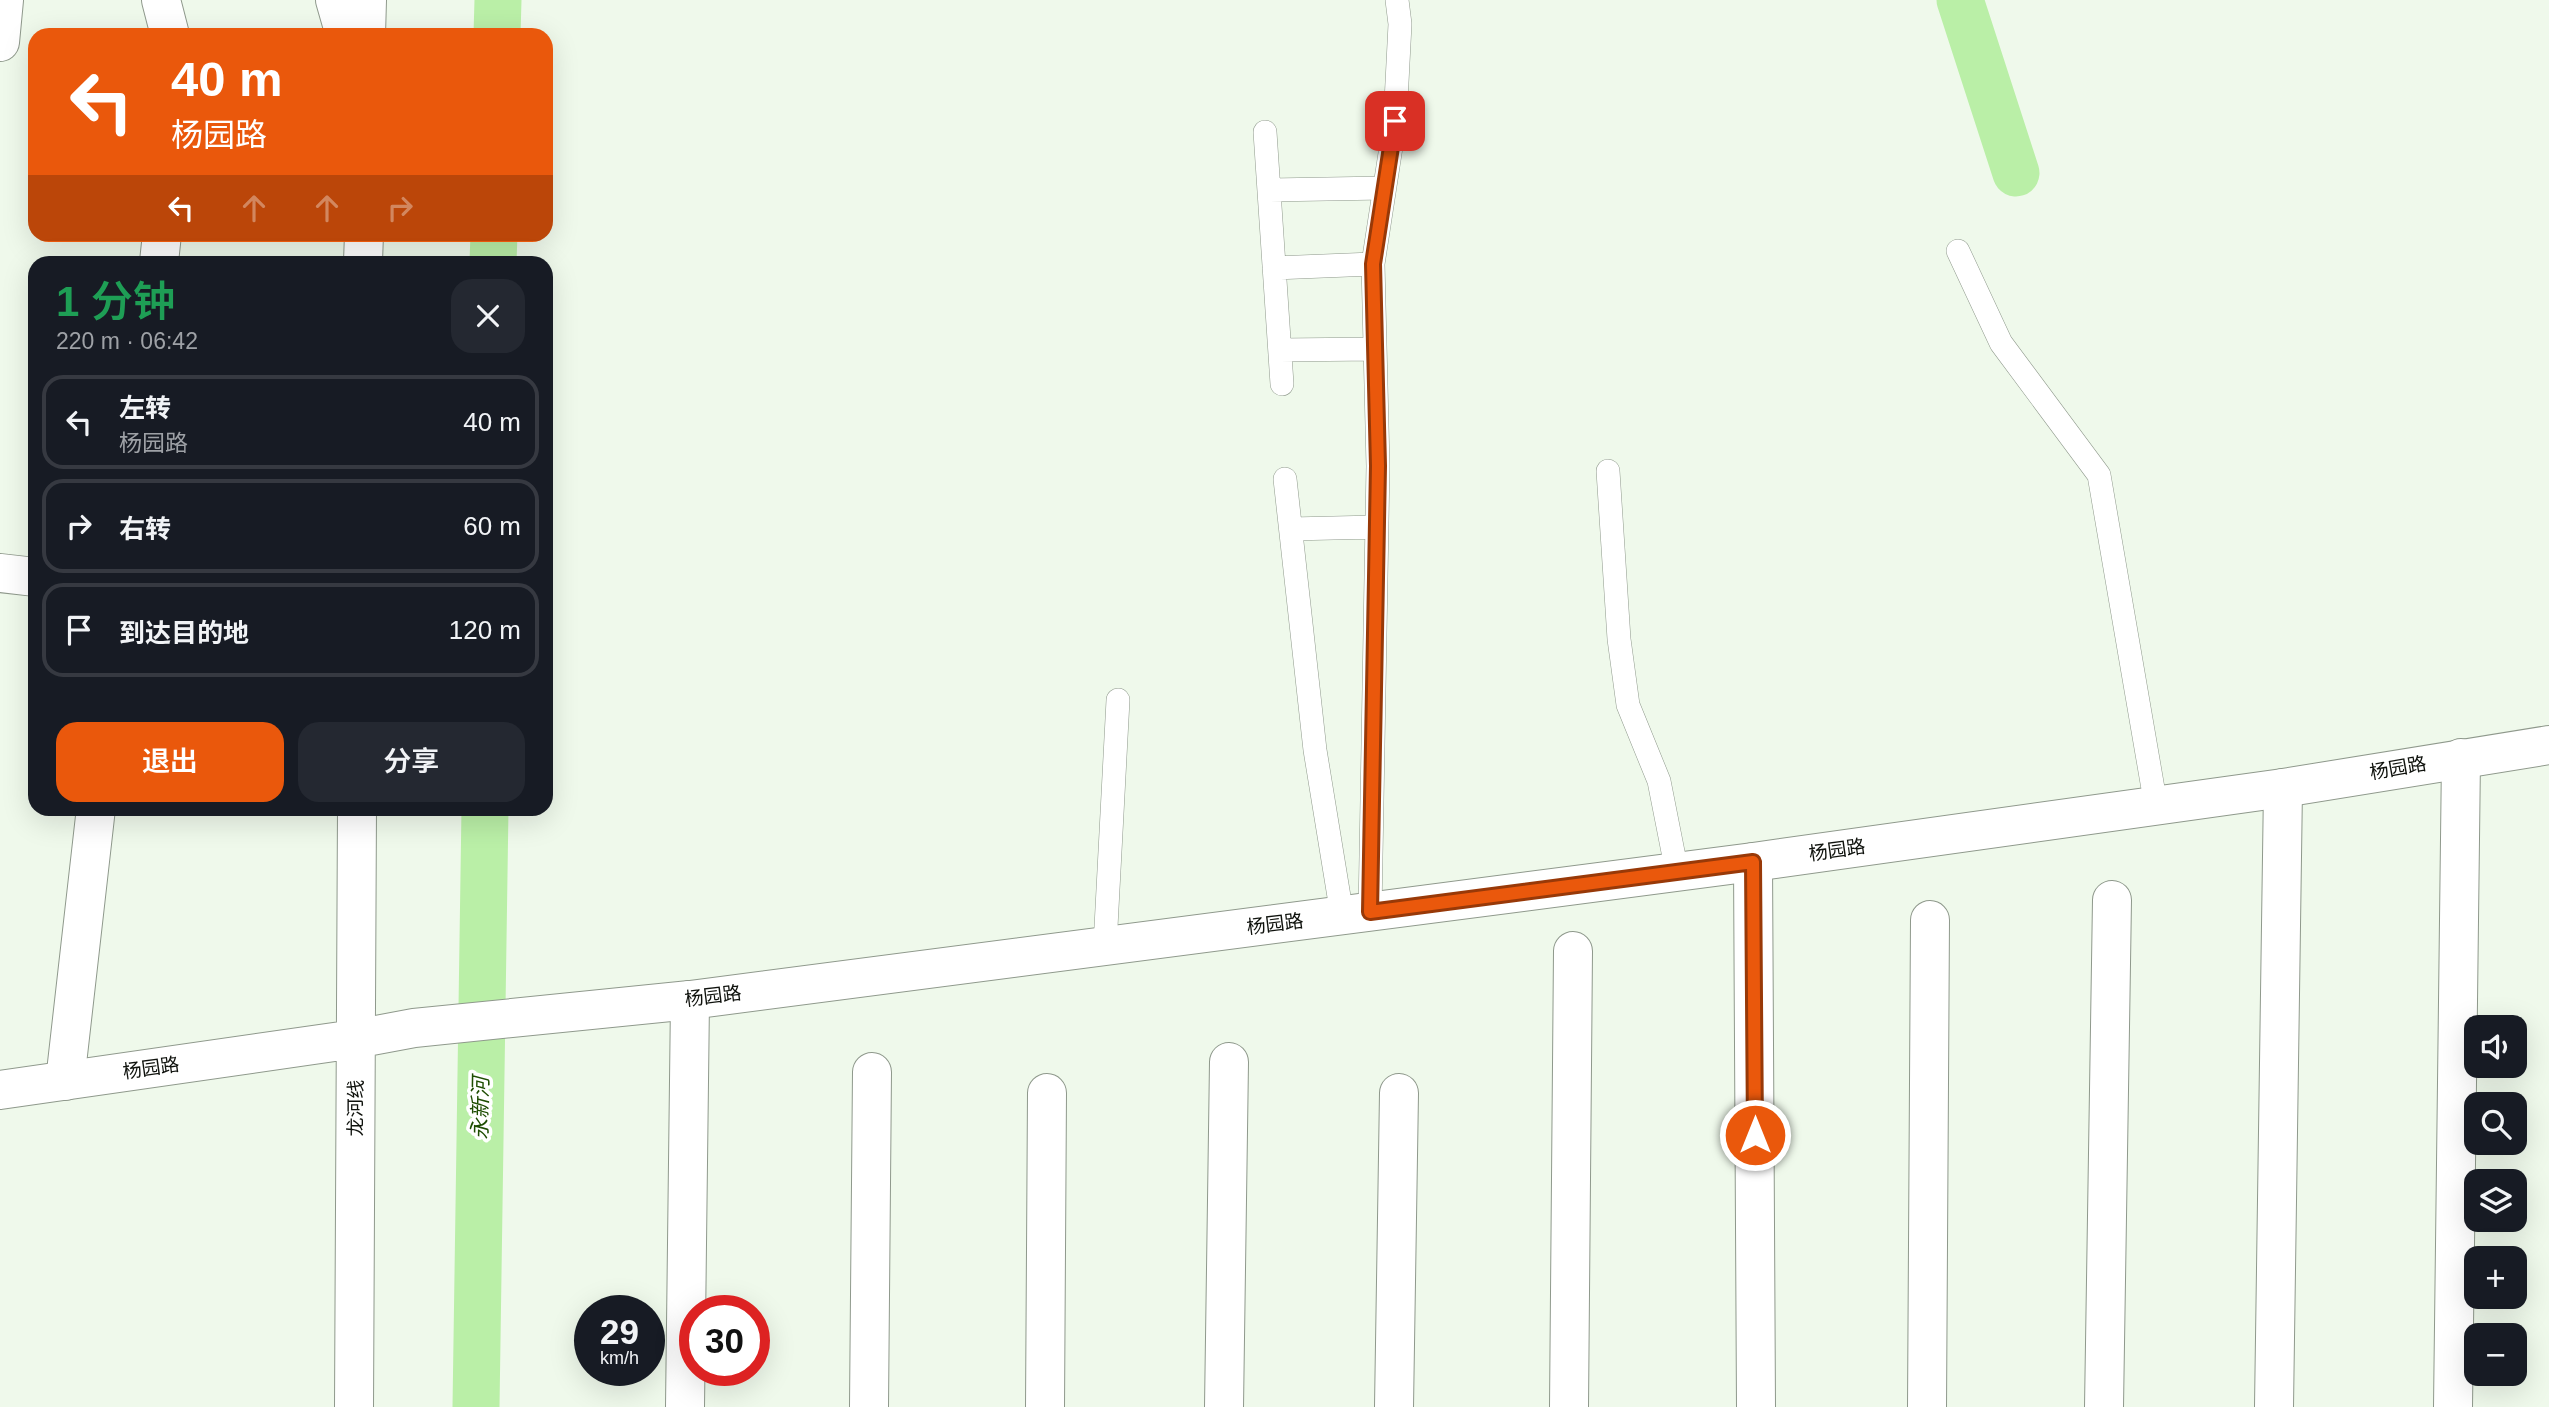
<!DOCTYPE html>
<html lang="zh">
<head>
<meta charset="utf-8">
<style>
	body { margin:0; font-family:Arial,"Noto Sans SC",sans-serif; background:#242831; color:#f1f3f6; height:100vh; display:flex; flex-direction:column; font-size:26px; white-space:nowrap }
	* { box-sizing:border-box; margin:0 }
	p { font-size:23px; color:#9ea1a6 }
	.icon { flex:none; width:38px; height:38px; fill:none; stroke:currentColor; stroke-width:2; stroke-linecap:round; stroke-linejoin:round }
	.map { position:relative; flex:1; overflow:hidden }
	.sheet { position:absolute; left:28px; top:256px; width:525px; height:560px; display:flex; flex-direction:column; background:#171b24; border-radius:21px; box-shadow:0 7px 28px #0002 }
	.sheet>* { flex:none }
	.hud { position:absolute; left:28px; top:28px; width:525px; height:214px; border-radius:21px; box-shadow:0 7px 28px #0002; background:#ea580c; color:#fff; overflow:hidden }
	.buttons { position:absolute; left:2464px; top:1015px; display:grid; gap:14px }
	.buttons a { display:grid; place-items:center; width:63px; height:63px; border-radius:14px; background:#171b24; box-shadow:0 7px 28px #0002; font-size:35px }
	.speed { position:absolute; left:574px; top:1295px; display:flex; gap:14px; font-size:35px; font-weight:700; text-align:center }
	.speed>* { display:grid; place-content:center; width:91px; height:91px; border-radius:50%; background:#171b24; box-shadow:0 7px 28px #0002; line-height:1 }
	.speed small { font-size:18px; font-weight:400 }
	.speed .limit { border:10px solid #d22; background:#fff; color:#111 }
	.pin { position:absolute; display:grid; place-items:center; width:60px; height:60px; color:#fff; margin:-30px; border-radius:14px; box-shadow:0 4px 10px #0006 }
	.me { position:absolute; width:77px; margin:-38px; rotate:0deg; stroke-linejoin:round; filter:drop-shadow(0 0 5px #0008) }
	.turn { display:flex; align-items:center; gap:24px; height:147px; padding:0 28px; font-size:32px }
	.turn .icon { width:91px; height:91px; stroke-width:2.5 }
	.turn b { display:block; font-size:49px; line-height:60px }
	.lanes { display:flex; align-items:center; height:66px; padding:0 28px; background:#0003; justify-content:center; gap:35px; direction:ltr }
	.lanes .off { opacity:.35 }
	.round { display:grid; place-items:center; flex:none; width:74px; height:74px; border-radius:21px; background:#242831 }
	.overview { display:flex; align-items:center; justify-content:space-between; height:119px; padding:0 28px }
	h1 { font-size:42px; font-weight:600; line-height:52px; color:#1e9e55 }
	.action { display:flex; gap:14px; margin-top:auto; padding:14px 28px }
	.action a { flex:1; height:80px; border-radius:21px; background:#ea580c; color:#fff; font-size:28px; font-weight:600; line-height:80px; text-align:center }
	.action a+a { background:#242831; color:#f1f3f6 }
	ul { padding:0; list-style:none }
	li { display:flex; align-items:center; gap:21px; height:94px; margin:0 14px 10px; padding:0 14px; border:4px solid #363941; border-radius:21px }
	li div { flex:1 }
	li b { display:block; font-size:26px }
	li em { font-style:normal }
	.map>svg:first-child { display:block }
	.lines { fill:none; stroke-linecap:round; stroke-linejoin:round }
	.canal { stroke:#baefa7; stroke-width:47 }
	.service-casing { stroke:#8f998c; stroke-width:24 }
	.minor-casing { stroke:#8f998c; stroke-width:40 }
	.tertiary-casing { stroke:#8f998c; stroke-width:40 }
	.service { stroke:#fff; stroke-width:23 }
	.minor { stroke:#fff; stroke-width:38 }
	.tertiary { stroke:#fff; stroke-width:38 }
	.route-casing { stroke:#983908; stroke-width:18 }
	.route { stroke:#ea580c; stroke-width:12 }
	.labels { text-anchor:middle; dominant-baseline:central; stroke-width:7; stroke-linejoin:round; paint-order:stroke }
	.street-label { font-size:19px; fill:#0f120d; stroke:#fff }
	.water-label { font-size:21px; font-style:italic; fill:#1e4d02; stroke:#fff }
</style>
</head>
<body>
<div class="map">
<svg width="2549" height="1407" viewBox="0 0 2549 1407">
	<rect width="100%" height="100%" fill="#eff9eb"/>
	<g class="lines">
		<!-- canal -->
		<path class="canal" d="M1960,0L2016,173
			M497,35L498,0
			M493,262L494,234
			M476,1407L485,808"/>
		<defs>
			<path id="service" d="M1265,132L1282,384
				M1269,190L1384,188
				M1958,251L2001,343L2099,475L2156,806
				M1274,268L1373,264
				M1280,350L1375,349
				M1608,471L1619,639L1628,705L1659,781L1677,872
				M1285,479L1315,750L1342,915
				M1291,529L1376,527
				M1370,912L1378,466L1373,264L1395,121L1400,24L1397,0
				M1105,946L1118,700"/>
			<path id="minor" d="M161,0L170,35
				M366,35L367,0
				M0,42L4,0
				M159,262L162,234
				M0,573L35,577
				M1753,862L1756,1407
				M65,1081L96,808
				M685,1407L690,1000
				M869,1407L872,1072
				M1045,1407L1047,1093
				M1224,1407L1229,1062
				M1394,1407L1399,1093
				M1569,1407L1573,951
				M1927,1407L1930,920
				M2104,1407L2112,900
				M2274,1407L2283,788
				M2453,1407L2461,758"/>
			<path id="tertiary" d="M335,0L345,35
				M363,262L364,234
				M0,1090L355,1039L414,1028L690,1000L1753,862L2283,788L2549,745
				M354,1407L357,808"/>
		</defs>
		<!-- service casing -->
		<use href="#service" class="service-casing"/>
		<!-- minor casing -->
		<use href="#minor" class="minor-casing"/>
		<!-- tertiary casing -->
		<use href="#tertiary" class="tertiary-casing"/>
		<!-- service -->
		<use href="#service" class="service"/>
		<!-- minor -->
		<use href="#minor" class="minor"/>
		<!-- tertiary -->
		<use href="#tertiary" class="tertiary"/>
	</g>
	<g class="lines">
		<defs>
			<path id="route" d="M1395,121L1373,264L1378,466L1370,912L1753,862L1755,1135"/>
		</defs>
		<!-- route casing -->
		<use href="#route" class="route-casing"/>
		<!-- route -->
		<use href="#route" class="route"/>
	</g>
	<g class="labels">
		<!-- street labels -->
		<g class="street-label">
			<text transform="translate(2398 768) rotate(-10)">杨园路</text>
			<text transform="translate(1837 850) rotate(-8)">杨园路</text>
			<text transform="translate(1275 924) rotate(-7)">杨园路</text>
			<text transform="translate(713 996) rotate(-7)">杨园路</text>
			<text transform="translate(151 1068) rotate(-8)">杨园路</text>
			<text transform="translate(355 1108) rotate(-90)">龙河线</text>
		</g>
		<!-- water labels -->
		<g class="water-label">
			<text transform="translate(480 1108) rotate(-89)">永新河</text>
		</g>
	</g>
</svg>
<div class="buttons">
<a><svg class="icon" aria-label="sound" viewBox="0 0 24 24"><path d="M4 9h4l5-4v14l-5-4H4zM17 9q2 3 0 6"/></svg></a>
<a><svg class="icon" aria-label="search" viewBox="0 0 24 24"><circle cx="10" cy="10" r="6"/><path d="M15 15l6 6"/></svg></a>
<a><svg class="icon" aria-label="layers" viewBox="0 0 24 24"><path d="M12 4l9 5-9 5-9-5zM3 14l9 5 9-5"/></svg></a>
<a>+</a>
<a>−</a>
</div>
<div class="speed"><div>29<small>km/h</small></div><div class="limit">30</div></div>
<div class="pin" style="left:1395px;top:121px;background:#d93025"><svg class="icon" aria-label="arrive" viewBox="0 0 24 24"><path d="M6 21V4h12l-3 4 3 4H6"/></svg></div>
<svg class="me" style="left:1755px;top:1135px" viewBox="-20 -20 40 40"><circle r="17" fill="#ea580c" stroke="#fff" stroke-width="3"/><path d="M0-11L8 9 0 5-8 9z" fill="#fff"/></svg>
<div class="hud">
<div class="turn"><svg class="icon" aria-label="left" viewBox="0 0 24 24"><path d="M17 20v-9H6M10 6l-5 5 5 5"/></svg><div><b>40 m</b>杨园路</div></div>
<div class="lanes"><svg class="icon" aria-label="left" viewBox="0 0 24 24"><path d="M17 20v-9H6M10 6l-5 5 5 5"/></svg><svg class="icon off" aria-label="ahead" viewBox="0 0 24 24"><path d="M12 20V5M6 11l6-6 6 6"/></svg><svg class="icon off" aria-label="ahead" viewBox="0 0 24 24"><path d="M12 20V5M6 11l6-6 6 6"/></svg><svg class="icon off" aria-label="right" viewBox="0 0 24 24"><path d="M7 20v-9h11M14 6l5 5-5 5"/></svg></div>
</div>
<section class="sheet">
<div class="overview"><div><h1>1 分钟</h1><p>220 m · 06:42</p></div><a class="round"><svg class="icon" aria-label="close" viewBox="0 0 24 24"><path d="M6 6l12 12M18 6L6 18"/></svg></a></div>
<ul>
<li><svg class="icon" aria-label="left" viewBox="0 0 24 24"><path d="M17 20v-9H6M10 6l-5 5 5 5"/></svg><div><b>左转</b><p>杨园路</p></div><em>40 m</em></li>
<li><svg class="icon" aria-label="right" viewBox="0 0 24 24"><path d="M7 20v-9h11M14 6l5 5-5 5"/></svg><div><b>右转</b></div><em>60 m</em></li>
<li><svg class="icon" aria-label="arrive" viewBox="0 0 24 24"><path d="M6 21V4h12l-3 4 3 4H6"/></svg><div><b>到达目的地</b></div><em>120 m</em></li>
</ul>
<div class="action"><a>退出</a><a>分享</a></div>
</section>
</div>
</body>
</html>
